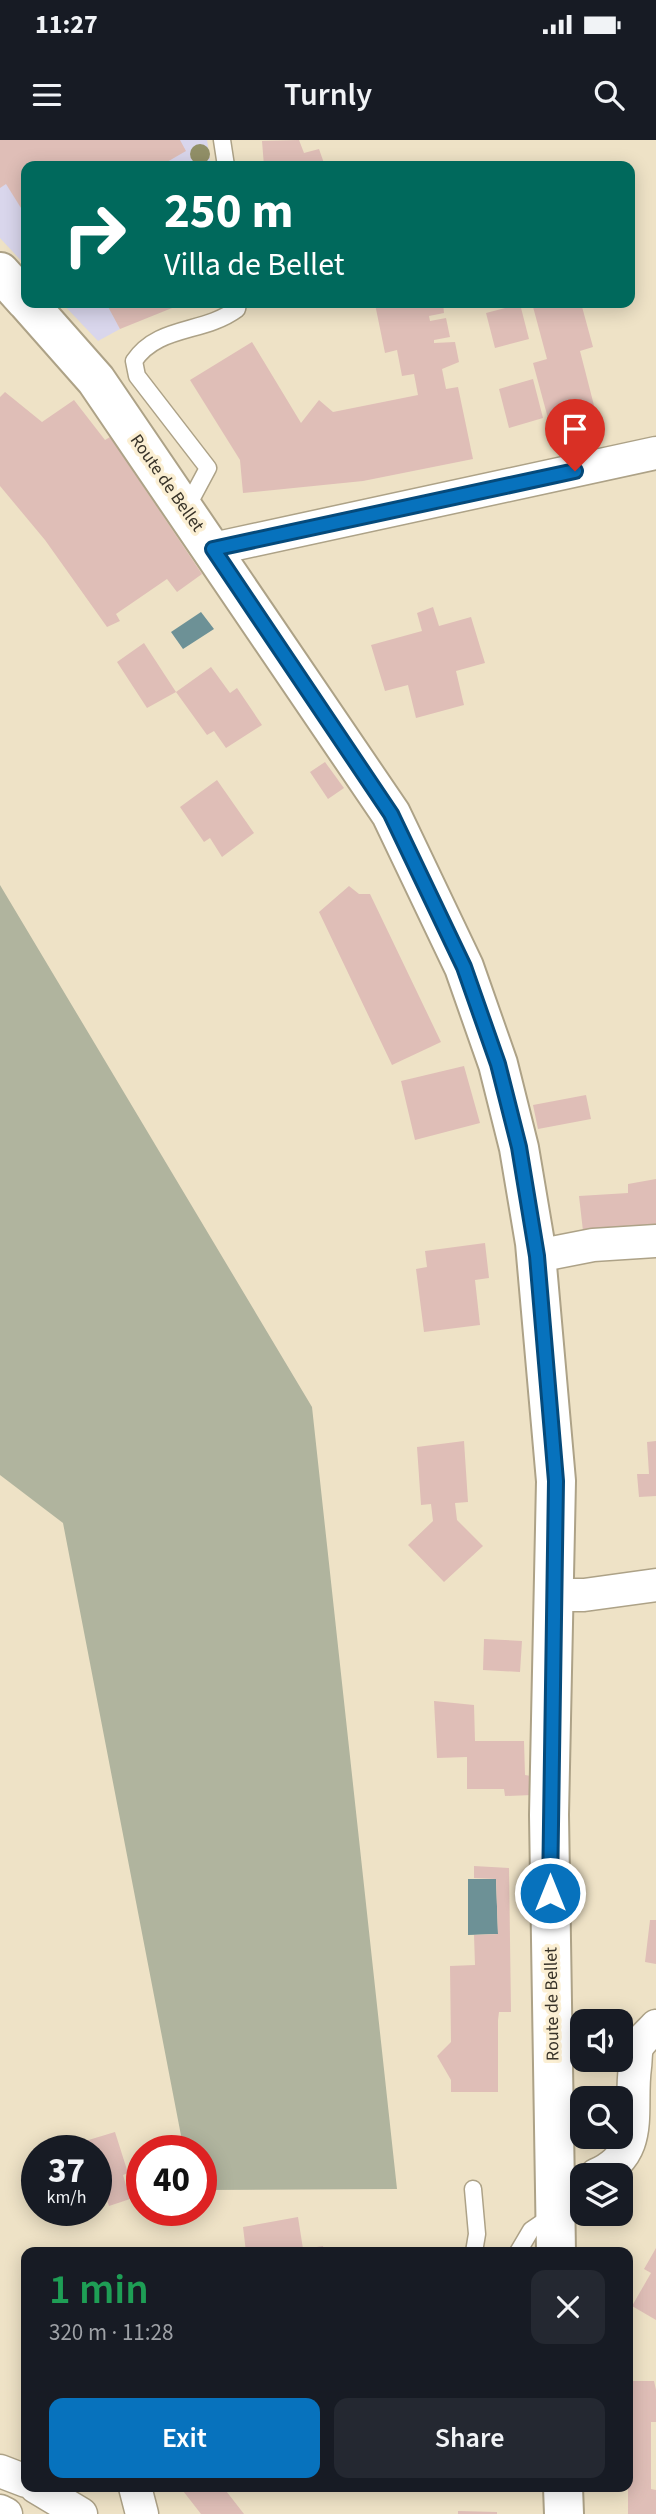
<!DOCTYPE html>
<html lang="en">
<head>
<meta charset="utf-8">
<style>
	body { margin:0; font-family:"Source Sans 3",sans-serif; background:#242831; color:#f1f3f6; height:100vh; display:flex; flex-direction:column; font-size:26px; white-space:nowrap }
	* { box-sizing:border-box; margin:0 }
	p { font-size:23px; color:#9ea1a6 }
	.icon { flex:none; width:38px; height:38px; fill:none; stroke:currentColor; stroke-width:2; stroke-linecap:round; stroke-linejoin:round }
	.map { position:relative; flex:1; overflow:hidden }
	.drawer { position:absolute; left:21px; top:2107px; width:612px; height:245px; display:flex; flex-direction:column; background:#171b24; border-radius:14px; box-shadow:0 4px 18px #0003 }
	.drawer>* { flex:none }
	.top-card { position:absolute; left:21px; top:21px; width:614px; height:147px; border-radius:14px; box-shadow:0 4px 18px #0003; background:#00695c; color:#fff; overflow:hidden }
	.controls { position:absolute; left:570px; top:1869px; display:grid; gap:14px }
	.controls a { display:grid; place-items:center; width:63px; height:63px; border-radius:14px; background:#171b24; box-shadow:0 4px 18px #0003; font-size:35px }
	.speed { position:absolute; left:21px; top:1995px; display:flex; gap:14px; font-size:35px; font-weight:700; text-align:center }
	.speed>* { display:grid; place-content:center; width:91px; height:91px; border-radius:50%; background:#171b24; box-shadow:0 4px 18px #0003; line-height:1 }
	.speed small { font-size:18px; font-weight:400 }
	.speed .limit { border:10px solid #d22; background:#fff; color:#111 }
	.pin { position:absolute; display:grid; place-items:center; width:60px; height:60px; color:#fff; margin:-72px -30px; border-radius:50% 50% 50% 0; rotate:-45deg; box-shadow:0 0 7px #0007 }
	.pin .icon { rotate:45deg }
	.me { position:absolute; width:77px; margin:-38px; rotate:0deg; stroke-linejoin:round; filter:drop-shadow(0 0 5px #0008) }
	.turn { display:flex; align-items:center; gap:24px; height:147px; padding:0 28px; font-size:32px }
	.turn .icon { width:91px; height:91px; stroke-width:2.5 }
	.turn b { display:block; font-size:49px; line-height:60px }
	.round { display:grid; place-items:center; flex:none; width:74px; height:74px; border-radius:14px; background:#242831 }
	.headline { display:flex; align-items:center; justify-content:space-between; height:119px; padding:0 28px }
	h1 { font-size:42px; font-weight:600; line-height:52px; color:#1e9e55 }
	.primary-button { display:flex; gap:14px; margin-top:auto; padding:14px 28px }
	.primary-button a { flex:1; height:80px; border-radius:14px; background:#0772bd; color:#fff; font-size:28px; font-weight:600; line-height:80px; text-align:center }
	.primary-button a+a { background:#242831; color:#f1f3f6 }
	.status { display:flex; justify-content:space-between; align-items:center; height:49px; padding:0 35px; background:#171b24; direction:ltr }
	.status svg { height:19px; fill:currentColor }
	header { display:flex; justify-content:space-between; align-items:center; height:91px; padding:0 28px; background:#171b24; font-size:32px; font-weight:600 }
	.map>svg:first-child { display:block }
	.education { fill:#d9d6ec }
	.green { fill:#b0b49e }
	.water { fill:#6d9196 }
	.building { fill:#dfbeb7 }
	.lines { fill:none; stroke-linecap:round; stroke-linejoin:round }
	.lane-casing { stroke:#ada287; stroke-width:19 }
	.street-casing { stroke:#ada287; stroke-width:35 }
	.secondary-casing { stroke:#ada287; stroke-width:42 }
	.lane { stroke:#fff; stroke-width:16 }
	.street { stroke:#fff; stroke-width:32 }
	.secondary { stroke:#fff; stroke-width:38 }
	.tree { fill:#929068 }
	.route-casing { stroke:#054a7b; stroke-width:18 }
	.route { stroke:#0772bd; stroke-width:12 }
	.labels { text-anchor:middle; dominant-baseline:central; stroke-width:7; stroke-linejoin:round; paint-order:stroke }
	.street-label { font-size:18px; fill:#383329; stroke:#fbefd3 }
</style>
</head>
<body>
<div class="status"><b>11:27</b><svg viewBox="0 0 49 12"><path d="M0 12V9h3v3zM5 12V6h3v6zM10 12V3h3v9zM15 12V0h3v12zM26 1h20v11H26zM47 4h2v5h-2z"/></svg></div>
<header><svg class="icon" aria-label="menu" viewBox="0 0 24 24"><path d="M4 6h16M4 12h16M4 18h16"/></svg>Turnly<svg class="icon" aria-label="search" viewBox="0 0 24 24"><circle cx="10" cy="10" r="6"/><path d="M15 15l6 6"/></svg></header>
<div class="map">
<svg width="656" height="2374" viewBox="0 0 656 2374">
	<rect width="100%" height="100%" fill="#eee2c6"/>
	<!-- education -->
	<path class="education" d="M0,0H207L211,26H26V126L0,98Z
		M62,163H108L120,189L98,201Z"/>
	<!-- green -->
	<path class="green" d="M0,745L312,1267L397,2049L201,2050V2011H184L63,1383L0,1335Z"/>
	<!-- water -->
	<path class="water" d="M201,472L214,489L183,509L171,492Z
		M468,1739H496L498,1794L468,1795Z"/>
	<!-- building -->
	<path class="building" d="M0,0H180L186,11L160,26H26V76L6,44L0,48Z
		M299,0L304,13L319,9L325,26H264L262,1Z
		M106,163H176L177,166L120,189Z
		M366,163H443L444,173L429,176L430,181L446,178L450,197L434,200V203L455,202L459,222L442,229L446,249L458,247L473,319L363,341L243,353L240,320L190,240L252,202L301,283L319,260L333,272L418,255L414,234L402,236L397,210L385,213L375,164L366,166Z
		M532,163H581L593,207L580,211L598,281L552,293L533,223L547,219Z
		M520,164L529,199L495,208L486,173Z
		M533,239L543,278L509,288L499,249Z
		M5,252L42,282L74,260L105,300L110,297L202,434L177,452L167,439L116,474L120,481L107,487L45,400L0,346V257Z
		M433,467L439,486L471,477L485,523L456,531L464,565L416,578L408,545L385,551L371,505L422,491L417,473Z
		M144,503L176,552L147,568L117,522Z
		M211,527L230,553L237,548L262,585L226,608L214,591L207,595L176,552Z
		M325,622L344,648L328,659L310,632Z
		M217,640L254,693L222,717L210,698L204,702L180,667Z
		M349,746L359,754H370L441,902L392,925L319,772Z
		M464,926L480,983L415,1000L401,941Z
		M586,955L591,979L538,989L533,965Z
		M656,1039V1086L583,1091L579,1056L628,1053V1044Z
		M485,1103L489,1138L475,1140L480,1185L424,1192L416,1129L427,1127L425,1111Z
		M464,1301L468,1362L455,1363L457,1380L483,1406L444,1442L408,1405L433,1381L431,1364L421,1365L417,1307Z
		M656,1301V1356L639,1357L637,1334H649L647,1302Z
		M484,1499L522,1501L520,1532L483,1530Z
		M434,1561L474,1565L475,1601H524L525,1635L531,1636L532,1655L505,1656L504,1649H467V1617L437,1618Z
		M474,1726L509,1728L511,1872H499L498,1880V1952H451V1940L437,1916L451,1902L450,1826L475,1825L474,1795L498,1794L496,1739L474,1738Z
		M650,1780H656V1824L645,1822Z
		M115,1992L128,2033L123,2035L130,2059L109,2066L101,2042L96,2043V2011H85L82,2002Z
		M298,2077L303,2109L323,2106L324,2112H246L243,2087Z
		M656,2108V2180L632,2166L651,2133L644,2129Z
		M628,2241H654L656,2250V2282H651V2349L656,2350V2374H628Z
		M180,2347H223L244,2374H201Z
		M458,2371L497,2372V2374H458Z"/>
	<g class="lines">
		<defs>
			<path id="lane" d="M222,0L226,26
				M185,371L208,328L137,236L134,221C158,185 203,194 237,169L238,163
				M473,2049L477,2094L474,2112
				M518,2112L531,2090L553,2075"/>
			<path id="street" d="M213,409L656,313
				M537,1116L593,1105L656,1101
				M554,1455H584L656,1445
				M596,2035C646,2014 629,1970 635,1927C636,1921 635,1912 638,1906C642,1899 651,1892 656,1886
				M0,2331L26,2341
				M36,2347L81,2374
				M135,2347L142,2374
				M0,2371L6,2374"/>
			<path id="secondary" d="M0,132L26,161
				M28,163L96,240L391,674L464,827L498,924L519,1008L535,1103L556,1341L549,1675L556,2112
				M563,2347L564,2374"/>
		</defs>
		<!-- lane casing -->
		<use href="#lane" class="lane-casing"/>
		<!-- street casing -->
		<use href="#street" class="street-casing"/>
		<!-- secondary casing -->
		<use href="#secondary" class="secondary-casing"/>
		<!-- lane -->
		<use href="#lane" class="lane"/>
		<!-- street -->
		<use href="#street" class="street"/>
		<!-- secondary -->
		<use href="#secondary" class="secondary"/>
	</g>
	<!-- trees -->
	<circle class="tree" cx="200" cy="14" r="10"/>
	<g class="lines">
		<defs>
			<path id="route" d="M550,1753L556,1341L537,1116L519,1007L498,924L464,827L391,674L213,409L575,331"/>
		</defs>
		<!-- route casing -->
		<use href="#route" class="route-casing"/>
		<!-- route -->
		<use href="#route" class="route"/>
	</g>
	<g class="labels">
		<!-- street labels -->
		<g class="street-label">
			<text transform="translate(167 343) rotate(55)">Route de Bellet</text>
			<text transform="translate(552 1864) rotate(-91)">Route de Bellet</text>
		</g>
	</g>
</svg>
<div class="controls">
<a><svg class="icon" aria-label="sound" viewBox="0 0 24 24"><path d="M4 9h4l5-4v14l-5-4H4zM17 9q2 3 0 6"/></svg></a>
<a><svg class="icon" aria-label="search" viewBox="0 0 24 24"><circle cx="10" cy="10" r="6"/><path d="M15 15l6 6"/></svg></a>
<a><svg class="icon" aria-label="layers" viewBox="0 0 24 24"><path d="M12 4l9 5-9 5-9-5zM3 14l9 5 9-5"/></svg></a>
</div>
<div class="speed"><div>37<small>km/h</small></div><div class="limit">40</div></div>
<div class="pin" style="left:575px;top:331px;background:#d93025"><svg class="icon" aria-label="arrive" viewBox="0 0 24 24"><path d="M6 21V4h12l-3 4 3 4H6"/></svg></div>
<svg class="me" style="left:550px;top:1753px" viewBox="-20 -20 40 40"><circle r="17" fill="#0772bd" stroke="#fff" stroke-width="3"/><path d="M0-11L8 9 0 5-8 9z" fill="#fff"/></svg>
<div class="top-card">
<div class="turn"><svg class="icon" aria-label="right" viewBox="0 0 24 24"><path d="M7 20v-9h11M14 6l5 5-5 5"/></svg><div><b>250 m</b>Villa de Bellet</div></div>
</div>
<section class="drawer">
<div class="headline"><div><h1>1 min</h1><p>320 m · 11:28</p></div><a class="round"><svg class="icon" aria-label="close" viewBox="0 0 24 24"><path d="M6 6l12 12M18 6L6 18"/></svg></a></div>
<div class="primary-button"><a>Exit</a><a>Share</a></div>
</section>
</div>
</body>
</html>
